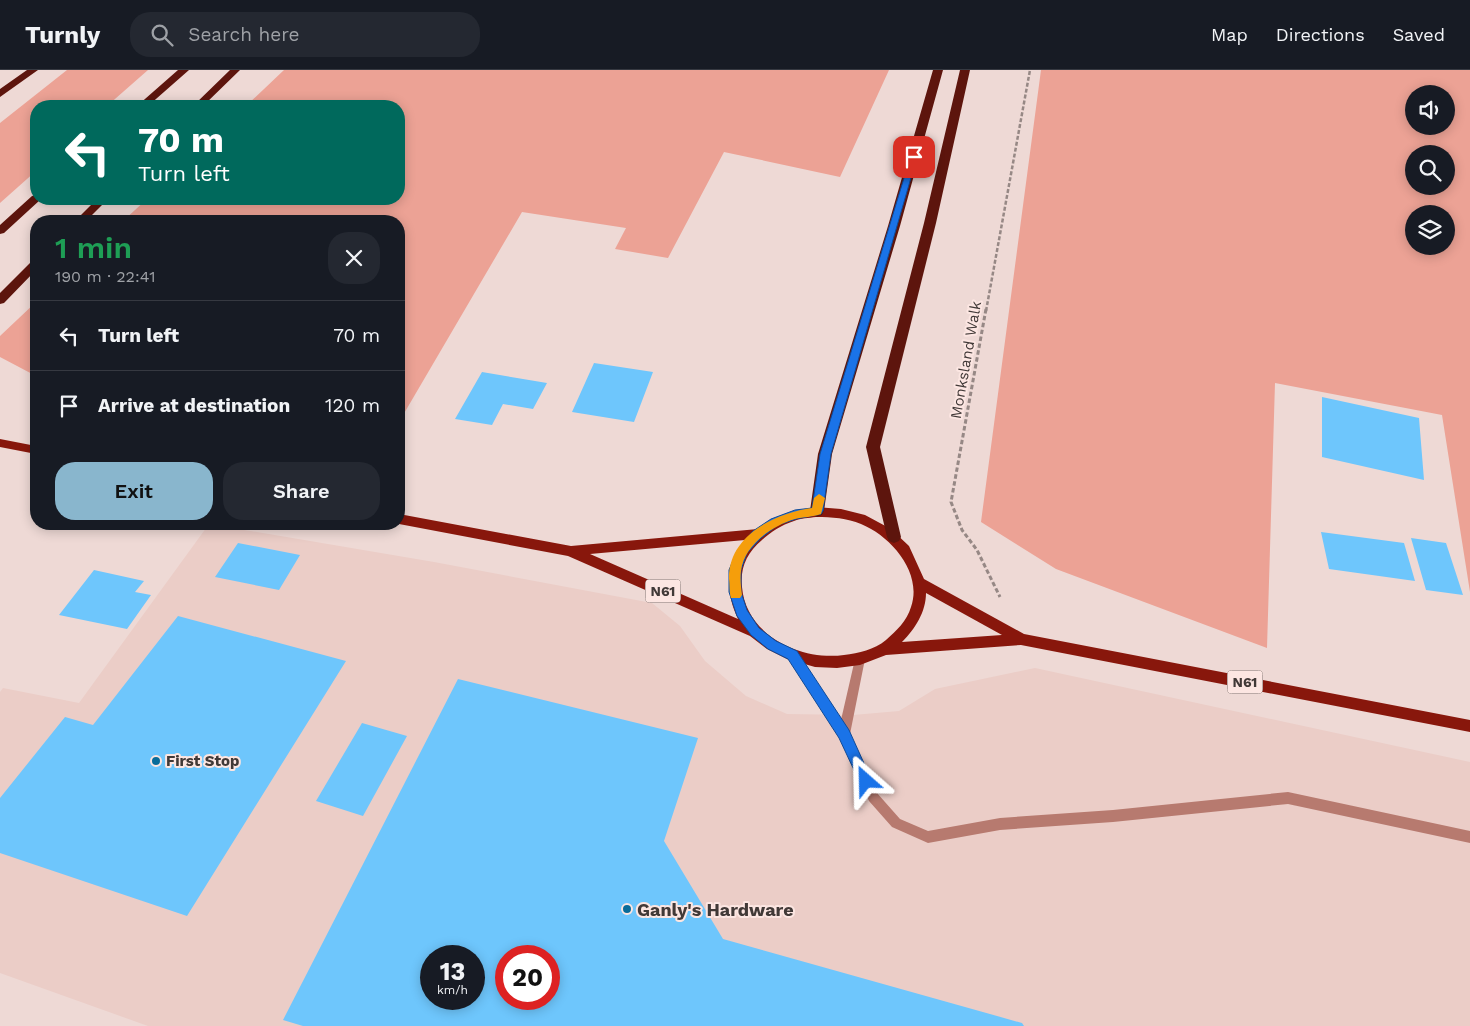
<!DOCTYPE html>
<html lang="en">
<head>
<meta charset="utf-8">
<style>
	body { margin:0; font-family:"Work Sans",sans-serif; background:#242831; color:#f1f3f6; height:100vh; display:flex; flex-direction:column; font-size:19px; white-space:nowrap }
	* { box-sizing:border-box; margin:0 }
	p { font-size:16px; color:#9ea1a6 }
	.icon { flex:none; width:28px; height:28px; fill:none; stroke:currentColor; stroke-width:2; stroke-linecap:round; stroke-linejoin:round }
	.map { position:relative; flex:1; overflow:hidden }
	.side { position:absolute; left:30px; top:145px; width:375px; height:315px; display:flex; flex-direction:column; background:#171b24; border-radius:20px; box-shadow:0 2px 12px #0003 }
	.side>* { flex:none }
	.banner { position:absolute; left:30px; top:30px; width:375px; height:105px; border-radius:20px; box-shadow:0 2px 12px #0003; background:#00695c; color:#fff; overflow:hidden }
	.controls { position:absolute; left:1405px; top:15px; display:grid; gap:10px }
	.controls a { display:grid; place-items:center; width:50px; height:50px; border-radius:50%; background:#171b24; box-shadow:0 2px 12px #0003; font-size:25px }
	.speed { position:absolute; left:420px; top:875px; display:flex; gap:10px; font-size:25px; font-weight:700; text-align:center }
	.speed>* { display:grid; place-content:center; width:65px; height:65px; border-radius:50%; background:#171b24; box-shadow:0 2px 12px #0003; line-height:1 }
	.speed small { font-size:12px; font-weight:400 }
	.speed .limit { border:8px solid #d22; background:#fff; color:#111 }
	.pin { position:absolute; display:grid; place-items:center; width:42px; height:42px; color:#fff; margin:-21px; border-radius:10px; box-shadow:0 2px 8px #0006 }
	.me { position:absolute; width:55px; margin:-28px; rotate:335deg; stroke-linejoin:round; filter:drop-shadow(0 0 4px #0008) }
	.turn { display:flex; align-items:center; gap:18px; height:105px; padding:0 25px; font-size:22px }
	.turn .icon { width:65px; height:65px; stroke-width:2.5 }
	.turn b { display:block; font-size:35px; line-height:42px }
	.round { display:grid; place-items:center; flex:none; width:52px; height:52px; border-radius:20px; background:#242831 }
	.head { display:flex; align-items:center; justify-content:space-between; height:85px; padding:0 25px }
	h1 { font-size:30px; font-weight:600; line-height:38px; color:#1e9e55 }
	.primary-button { display:flex; gap:10px; margin-top:auto; padding:10px 25px }
	.primary-button a { flex:1; height:58px; border-radius:20px; background:#89b6cd; color:#111; font-size:20px; font-weight:600; line-height:58px; text-align:center }
	.primary-button a+a { background:#242831; color:#f1f3f6 }
	ul { padding:0; list-style:none }
	li { display:flex; align-items:center; gap:15px; height:70px; padding:0 25px; border-top:1px solid #363941 }
	li div { flex:1 }
	li b { display:block; font-size:19px }
	li em { font-style:normal }
	header { display:flex; align-items:center; gap:30px; box-sizing:border-box; height:70px; padding:0 25px; background:#171b24; border-bottom:1px solid #363941 }
	header strong { font-size:24px }
	nav { display:flex; gap:28px; margin-inline-start:auto; font-size:18px }
	.search { width:350px; height:45px; background:#242831; display:flex; align-items:center; gap:12px; box-sizing:border-box; padding:0 18px; border-radius:20px; color:#9ea1a6; font-size:19px }
	.map>svg:first-child { display:block }
	.built { fill:#ebcdc7; fill-rule:evenodd }
	.green { fill:#eca295; fill-rule:evenodd }
	.building { fill:#6ec6fc; fill-rule:evenodd }
	.lines { fill:none; stroke-linecap:round; stroke-linejoin:round }
	.path-far1 { stroke:#968885; stroke-width:2.5; stroke-dasharray:4 2; stroke-linecap:butt }
	.path { stroke:#968885; stroke-width:3; stroke-dasharray:4.5 2.5; stroke-linecap:butt }
	.lane { fill:#b77a6f; fill-rule:evenodd }
	.primary { fill:#88170c; fill-rule:evenodd }
	.highway { fill:#5d150d; fill-rule:evenodd }
	.route { fill:#1a73e8; stroke:#114b97 }
	.slow { fill:#f59e0b }
	.poi-dot { fill:#096c9a; stroke:#fce6e2; stroke-width:2 }
	.labels { text-anchor:middle; dominant-baseline:central; stroke-width:4; stroke-linejoin:round; paint-order:stroke }
	.shield { fill:#fce6e2; stroke:#796d6a; stroke-width:1 }
	.shield-label { font-size:14px; font-weight:bold; fill:#413937 }
	.street-label { font-size:15px; fill:#413937; stroke:#fce6e2 }
	.poi-label { font-size:15px; font-weight:bold; fill:#413937; stroke:#fce6e2; text-anchor:start }
	.near-poi-label { font-size:18px; font-weight:bold; fill:#413937; stroke:#fce6e2; text-anchor:start }
</style>
</head>
<body>
<header>
<strong>Turnly</strong>
<div class="search"><svg class="icon" aria-label="search" viewBox="0 0 24 24"><circle cx="10" cy="10" r="6"/><path d="M15 15l6 6"/></svg>Search here</div>
<nav><a>Map</a><a>Directions</a><a>Saved</a></nav>
</header>
<div class="map">
<svg width="1470" height="956" viewBox="0 0 1470 956">
	<rect width="100%" height="100%" fill="#eed9d5"/>
	<!-- built -->
	<path class="built" d="M209,454L434,492L652,533L680,556L705,591L746,626L787,644L853,645L899,641L935,619L1035,598L1470,692V956H148L0,903V622L3,618L79,633ZM431,886H474V929H431ZM506,886H549V929H506Z"/>
	<!-- green -->
	<path class="green" d="M67,0H148L107,36H36V101L0,133V53Z
		M284,0H889L840,107L724,82L668,188L615,179L626,158L522,142L399,352V151H123L147,129H399V36H246Z
		M1041,0H1470V522L1442,345L1275,313L1267,578L1056,499L981,452ZM1414,24H1446V56H1414ZM1414,84H1446V116H1414ZM1414,144H1446V176H1414Z
		M36,232V306L0,287V266Z"/>
	<!-- building -->
	<path class="building" d="M594,293L653,302L634,352L572,342Z
		M482,302L547,313L533,339L503,334L492,355L455,349Z
		M1322,327L1419,348L1424,410L1322,387Z
		M1321,462L1404,473L1415,511L1329,499Z
		M1411,468L1446,473L1463,525L1426,520Z
		M238,473L300,485L279,520L215,507Z
		M94,500L144,511L135,522L151,525L127,559L59,545Z
		M178,546L346,591L187,846L0,783V728L65,647L93,655Z
		M458,609L698,668L664,771L723,869L1022,953L1024,956H303L283,950ZM431,886H474V929H431ZM506,886H549V929H506Z
		M362,653L407,666L363,746L316,731Z"/>
	<g class="lines">
		<!-- path-far1 -->
		<path class="path-far1" d="M986,241L1030,0"/>
		<!-- path -->
		<path class="path" d="M986,239L951,432L962,460L977,480L1000,527"/>
		<!-- lane -->
		<path class="lane" d="M792,580L796,582L841,650L855,589L856,586L860,584L864,586L865,589L850,664L877,723L900,749L928,761L1000,748L1113,740L1288,722L1470,761V773L1288,734L1113,752L1000,760L928,773L892,757L869,731L840,668L788,588L787,585L788,582Z"/>
		<!-- primary -->
		<path class="primary" d="M0,369L36,376V384L0,377Z
			M816,437L841,439L865,445L891,459L909,476L924,509L1024,564L1470,650V662L1021,575L886,585L860,595L837,598L815,597L787,589L767,579L750,566L568,486L399,454V444L571,476L758,459C774,445 795,441 816,437ZM816,447C832,447 847,448 861,454C891,466 923,503 911,537C907,551 896,561 886,570C874,580 859,583 844,585C800,591 746,565 742,517C740,497 747,483 762,470C771,462 781,455 794,451C801,448 809,448 816,447ZM745,470C725,493 725,522 738,549L590,484ZM926,523L1002,565L902,572C915,559 926,542 926,523Z"/>
		<!-- highway -->
		<path class="highway" d="M27,0H38L0,27V19Z
			M178,0H189L148,36H137Z
			M230,0H240L203,36H193Z
			M933,0H943L900,156L832,384L824,441L822,445L817,447L812,445L810,441L818,384L888,156Z
			M960,0H970L936,153L880,377L901,467L899,471L894,473L889,471L887,467L866,377L924,153Z
			M36,125V129H41L40,130L4,163L0,164V155L32,126Z
			M97,129H108L86,151H75Z
			M36,190V200L4,233L0,234V223L32,191Z"/>
	</g>
	<!-- route -->
	<path class="route" d="M911,85L917,87L831,384L823,441L821,444L796,449L778,455L761,468L747,483L741,500V522L747,540L759,558L776,571L797,581L849,660L872,711L870,715L866,717L861,715L839,668L788,589L768,579L751,565L737,546L729,522V500L737,481L753,461L771,449L795,440L812,438L820,384Z"/>
	<!-- slow -->
	<path class="slow" d="M819,424L825,428L821,444C813,447 803,447 795,449C772,456 744,475 741,501C740,509 741,517 742,525L740,528H731C729,522 730,515 729,509C728,465 776,443 812,438L814,428Z"/>
	<!-- markers -->
	<g class="poi-dot">
		<circle cx="156" cy="691" r="5"/>
		<circle cx="627" cy="839" r="5"/>
	</g>
	<g class="labels">
		<!-- shield labels -->
		<g class="shield">
			<rect x="645.5" y="509.5" width="35" height="23" rx="4"/>
			<rect x="1227.5" y="600.5" width="35" height="23" rx="4"/>
		</g>
		<g class="shield-label">
			<text x="663" y="521">N61</text>
			<text x="1245" y="612">N61</text>
		</g>
		<!-- street labels -->
		<g class="street-label">
			<text transform="translate(966 290) rotate(-80)">Monksland Walk</text>
		</g>
		<!-- poi labels -->
		<g class="poi-label">
			<text x="166" y="691">First Stop</text>
		</g>
		<!-- near-poi labels -->
		<g class="near-poi-label">
			<text x="637" y="839">Ganly's Hardware</text>
		</g>
	</g>
</svg>
<div class="controls">
<a><svg class="icon" aria-label="sound" viewBox="0 0 24 24"><path d="M4 9h4l5-4v14l-5-4H4zM17 9q2 3 0 6"/></svg></a>
<a><svg class="icon" aria-label="search" viewBox="0 0 24 24"><circle cx="10" cy="10" r="6"/><path d="M15 15l6 6"/></svg></a>
<a><svg class="icon" aria-label="layers" viewBox="0 0 24 24"><path d="M12 4l9 5-9 5-9-5zM3 14l9 5 9-5"/></svg></a>
</div>
<div class="speed"><div>13<small>km/h</small></div><div class="limit">20</div></div>
<div class="pin" style="left:914px;top:87px;background:#d93025"><svg class="icon" aria-label="arrive" viewBox="0 0 24 24"><path d="M6 21V4h12l-3 4 3 4H6"/></svg></div>
<svg class="me" style="left:866px;top:711px" viewBox="-20 -20 40 40"><path d="M0-17L14 15 0 8-14 15z" fill="#1a73e8" stroke="#fff" stroke-width="4"/></svg>
<div class="banner">
<div class="turn"><svg class="icon" aria-label="left" viewBox="0 0 24 24"><path d="M17 20v-9H6M10 6l-5 5 5 5"/></svg><div><b>70 m</b>Turn left</div></div>
</div>
<section class="side">
<div class="head"><div><h1>1 min</h1><p>190 m · 22:41</p></div><a class="round"><svg class="icon" aria-label="close" viewBox="0 0 24 24"><path d="M6 6l12 12M18 6L6 18"/></svg></a></div>
<ul>
<li><svg class="icon" aria-label="left" viewBox="0 0 24 24"><path d="M17 20v-9H6M10 6l-5 5 5 5"/></svg><div><b>Turn left</b></div><em>70 m</em></li>
<li><svg class="icon" aria-label="arrive" viewBox="0 0 24 24"><path d="M6 21V4h12l-3 4 3 4H6"/></svg><div><b>Arrive at destination</b></div><em>120 m</em></li>
</ul>
<div class="primary-button"><a>Exit</a><a>Share</a></div>
</section>
</div>
</body>
</html>
